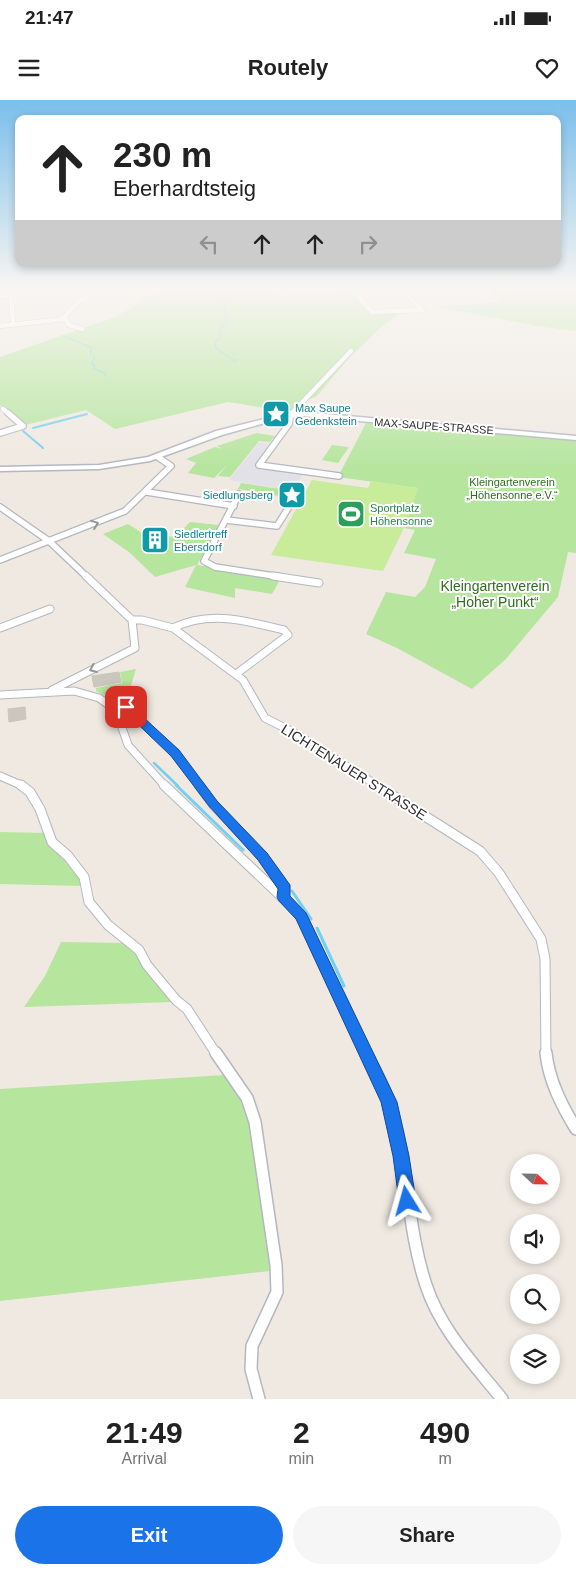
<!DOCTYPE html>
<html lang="en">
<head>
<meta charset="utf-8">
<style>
	body { margin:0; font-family:Arial,sans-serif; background:#f6f6f6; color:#222; height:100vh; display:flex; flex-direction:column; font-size:19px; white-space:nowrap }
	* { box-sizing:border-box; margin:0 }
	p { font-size:16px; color:#767676 }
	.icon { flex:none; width:28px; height:28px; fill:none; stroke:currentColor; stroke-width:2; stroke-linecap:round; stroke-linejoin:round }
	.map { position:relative; height:1299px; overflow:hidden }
	.panel { display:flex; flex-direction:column; background:#fff; flex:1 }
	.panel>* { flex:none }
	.banner { position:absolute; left:15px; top:15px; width:546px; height:152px; border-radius:10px; box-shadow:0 2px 8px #0003; background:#fff; color:#222; overflow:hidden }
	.needle { width:32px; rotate:112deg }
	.buttons { position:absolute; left:510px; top:1054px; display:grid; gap:10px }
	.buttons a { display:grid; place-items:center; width:50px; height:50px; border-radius:50%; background:#fff; box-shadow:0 2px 8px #0003; font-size:25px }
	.pin { position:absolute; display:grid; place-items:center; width:42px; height:42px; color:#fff; margin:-21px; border-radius:10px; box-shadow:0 2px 8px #0006 }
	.me { position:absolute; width:55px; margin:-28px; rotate:352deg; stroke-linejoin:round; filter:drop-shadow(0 0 4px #0008) }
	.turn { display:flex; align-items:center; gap:18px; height:105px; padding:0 15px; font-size:22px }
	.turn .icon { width:65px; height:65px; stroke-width:2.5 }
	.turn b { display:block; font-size:35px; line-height:42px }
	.lanes { display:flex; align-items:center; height:48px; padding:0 15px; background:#0003; justify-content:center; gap:25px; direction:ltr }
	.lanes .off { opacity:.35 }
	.eta { display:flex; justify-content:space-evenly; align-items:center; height:85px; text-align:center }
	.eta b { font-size:30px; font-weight:600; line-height:35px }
	.action { display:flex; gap:10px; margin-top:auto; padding:10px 15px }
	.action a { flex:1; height:58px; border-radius:30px; background:#1a73e8; color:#fff; font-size:20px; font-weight:600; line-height:58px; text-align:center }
	.action a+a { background:#f6f6f6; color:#222 }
	.status { display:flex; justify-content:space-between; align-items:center; height:35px; padding:0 25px; background:#fff; direction:ltr }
	.status svg { height:14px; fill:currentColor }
	header { display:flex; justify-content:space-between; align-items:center; height:65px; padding:0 15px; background:#fff; font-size:22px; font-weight:600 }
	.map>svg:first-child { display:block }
	.industrial { fill:#e3e1e8 }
	.green { fill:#b6e59e }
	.pitch { fill:#c9ec9a }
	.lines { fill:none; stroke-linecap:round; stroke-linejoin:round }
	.stream-far3 { stroke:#75cff0; stroke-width:1 }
	.stream-far2 { stroke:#75cff0; stroke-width:2 }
	.stream-far1 { stroke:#75cff0; stroke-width:2.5 }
	.stream { stroke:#75cff0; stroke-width:3 }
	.building { fill:#cbc7bf; stroke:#cbc5ba }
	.street-far4-casing { stroke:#b4b7c1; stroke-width:5.5 }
	.street-far3-casing { stroke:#b4b7c1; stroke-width:8 }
	.street-far2-casing { stroke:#b4b7c1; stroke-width:9 }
	.street-far1-casing { stroke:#b4b7c1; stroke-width:11 }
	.street-casing { stroke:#b4b7c1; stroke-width:14 }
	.secondary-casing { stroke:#b4b7c1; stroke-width:3 }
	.street-far4 { stroke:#fff; stroke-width:4.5 }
	.street-far3 { stroke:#fff; stroke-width:5.5 }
	.street-far2 { stroke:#fff; stroke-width:7 }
	.street-far1 { stroke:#fff; stroke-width:9 }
	.street { stroke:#fff; stroke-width:11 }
	.secondary { fill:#fff; fill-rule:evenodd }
	.oneway { stroke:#969696 }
	.route { fill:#1a73e8; stroke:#114b97 }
	.labels { text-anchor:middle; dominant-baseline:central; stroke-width:4; stroke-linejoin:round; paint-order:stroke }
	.far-culture-label { font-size:11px; fill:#0d838f; stroke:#fff; text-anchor:start }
	.far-street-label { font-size:11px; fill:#2e2e2e; stroke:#fff }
	.far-park-label { font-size:11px; fill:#2c6e1b; stroke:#fff }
	.far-leisure-label { font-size:11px; fill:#27864d; stroke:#fff; text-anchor:start }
	.park-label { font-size:14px; fill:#2c6e1b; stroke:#fff }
	.street-label { font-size:14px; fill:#2e2e2e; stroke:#fff }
</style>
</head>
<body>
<div class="status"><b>21:47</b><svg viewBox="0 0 49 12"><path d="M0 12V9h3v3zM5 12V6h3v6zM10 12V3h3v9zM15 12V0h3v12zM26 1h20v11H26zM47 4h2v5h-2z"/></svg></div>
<header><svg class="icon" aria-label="menu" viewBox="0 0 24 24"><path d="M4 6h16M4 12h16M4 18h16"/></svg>Routely<svg class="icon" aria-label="heart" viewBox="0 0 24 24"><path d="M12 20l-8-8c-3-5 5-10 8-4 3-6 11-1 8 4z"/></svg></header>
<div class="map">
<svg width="576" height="1299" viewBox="0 0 576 1299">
	<rect width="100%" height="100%" fill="#efe9e1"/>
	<!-- industrial -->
	<path class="industrial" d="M259,342L271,344L255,366L304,373L293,391L229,380Z"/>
	<!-- green -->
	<path class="green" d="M176,187H230L282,196L353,193L368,213H400L380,228L351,256L316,297L301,301L292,315L267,317L273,311H284L228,302L115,329L86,310L25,325L0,305V257L118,216L144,199Z
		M487,187H576V231L537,226L438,207L501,202Z
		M366,323L471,329L576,341V453L568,452L558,497L506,559L472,589L397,548L366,534L386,492L415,497L425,487L436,459L404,453L415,430L404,428L418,388L338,377Z
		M257,333L275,336L270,342L259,341L230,377L218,376L228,364L214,378L188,373L196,363L186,359L215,347L223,349L217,346Z
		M332,345L349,347L338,363L322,360Z
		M241,383L306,393L302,400L238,389Z
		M190,422L219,425L197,465L281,478L272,494L235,488V498L185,487L196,465L155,477L129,452L103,434L128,424L144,434L175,437Z
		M136,569L126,602H118L96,591V588L122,583L120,572Z
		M0,732L44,733C58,748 78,766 82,786L0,784Z
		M61,842L126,843L173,902L24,907L45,876Z
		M225,975L241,995L250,1019L270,1171L0,1201V989Z"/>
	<!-- pitch -->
	<path class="pitch" d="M312,380L368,388L371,381L418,388L404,428L383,471L271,455Z"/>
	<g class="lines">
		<!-- stream-far3 -->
		<path class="stream-far3" d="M217,194L224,202L226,215
			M228,218L219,233L221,236L215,243L216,248L236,262
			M64,236L92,248L90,253L95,258L91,264L95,265L93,268L106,274L105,276"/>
		<!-- stream-far2 -->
		<path class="stream-far2" d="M33,328L87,314
			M23,331L43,348"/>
		<!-- stream-far1 -->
		<path class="stream-far1" d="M154,663L178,686"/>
		<!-- stream -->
		<path class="stream" d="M176,685L243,750
			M292,791L311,819
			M317,828L344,886"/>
	</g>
	<!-- building -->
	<path class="building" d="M119,572L121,582L94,587L92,576Z
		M25,607L26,619L9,622L8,609Z"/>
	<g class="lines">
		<defs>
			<path id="street-far4" d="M350,187L372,212L422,210
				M400,187L422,210
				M11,195L13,223
				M0,196L11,195L27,187
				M0,226L64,219
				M82,229L69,225L64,217L78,202L95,193
				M3,309L9,314
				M291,314L351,251"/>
			<path id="street-far3" d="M8,313L23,326
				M291,313L289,324L259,365L339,376
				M0,333L23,326
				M147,392L234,406
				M239,394L204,461L215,467L281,477
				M0,407L49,441L87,477
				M226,420L277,426L292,402
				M0,460L125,411L171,366L158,357"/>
			<path id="street-far2" d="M86,476L132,520H142L173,528L243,580L265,618L295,633L378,686
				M273,476L319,483
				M0,528L50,509
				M173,528C210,510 246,521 284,530L288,535L236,574
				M52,590L135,548L132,520
				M0,595L74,591L99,598L116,610L128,645L165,686
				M116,610L126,607L175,653L200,686
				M0,676L23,686"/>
			<path id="street-far1" d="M21,685L30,692L40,709L52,742L68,756L84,777L89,802L108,825L139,850L147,865L176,900L187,909L217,955
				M164,685L302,816L367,955
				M199,685L213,704L263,757L285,788L284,797
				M376,685L480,751L499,773L541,839L545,859L546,955"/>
			<path id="street" d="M216,953L247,998L255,1022L276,1165L277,1192L252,1246L251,1269L259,1299
				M366,953C374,969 383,985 389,1002C409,1061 406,1126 426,1185C440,1229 474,1264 502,1299
				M546,953C549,981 562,1006 576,1029"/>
			<path id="secondary" d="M302,312L576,336V340L302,316L265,323L222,335L150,361L99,369L0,371V367L99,365L148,357L216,331L264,319Z"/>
		</defs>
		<!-- street-far4 casing -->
		<use href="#street-far4" class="street-far4-casing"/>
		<!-- street-far3 casing -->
		<use href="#street-far3" class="street-far3-casing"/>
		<!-- street-far2 casing -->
		<use href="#street-far2" class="street-far2-casing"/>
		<!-- street-far1 casing -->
		<use href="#street-far1" class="street-far1-casing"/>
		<!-- street casing -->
		<use href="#street" class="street-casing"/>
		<!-- secondary casing -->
		<use href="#secondary" class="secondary-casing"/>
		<!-- street-far4 -->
		<use href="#street-far4" class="street-far4"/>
		<!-- street-far3 -->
		<use href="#street-far3" class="street-far3"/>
		<!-- street-far2 -->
		<use href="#street-far2" class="street-far2"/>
		<!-- street-far1 -->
		<use href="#street-far1" class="street-far1"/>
		<!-- street -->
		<use href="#street" class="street"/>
		<!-- secondary -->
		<use href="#secondary" class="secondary"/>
	</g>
	<!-- one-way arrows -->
	<defs><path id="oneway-chevron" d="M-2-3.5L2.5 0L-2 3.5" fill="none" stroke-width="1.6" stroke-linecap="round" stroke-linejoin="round" transform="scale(1.25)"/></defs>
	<g class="oneway">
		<use href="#oneway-chevron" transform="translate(95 424) rotate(-21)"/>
		<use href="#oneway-chevron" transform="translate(93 569) rotate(156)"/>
	</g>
	<!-- sky -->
	<linearGradient id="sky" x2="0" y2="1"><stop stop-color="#7abfeb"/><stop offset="0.51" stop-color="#f8f5f2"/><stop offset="1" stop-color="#f8f5f2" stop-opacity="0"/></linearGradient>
	<rect width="576" height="369" fill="url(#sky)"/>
	<!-- route -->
	<path class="route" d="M126,604L130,605L179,650L217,701L267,753L290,785V796L306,813L397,1002L409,1056L416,1101L413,1107L407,1109L401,1107L399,1101L393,1056L381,1002L296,819L279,801L277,797L278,789L258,760L209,706L171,656L122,609L121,607Z"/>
	<!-- icons -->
	<defs>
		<symbol id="sight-square" viewBox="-11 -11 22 22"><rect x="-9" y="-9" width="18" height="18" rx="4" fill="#0f9aa8" stroke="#fff"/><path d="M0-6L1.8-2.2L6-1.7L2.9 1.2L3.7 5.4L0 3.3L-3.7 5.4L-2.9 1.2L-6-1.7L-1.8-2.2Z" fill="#fff"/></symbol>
		<symbol id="stadium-square" viewBox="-11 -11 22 22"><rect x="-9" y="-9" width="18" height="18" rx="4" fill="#2e9e5b" stroke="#fff"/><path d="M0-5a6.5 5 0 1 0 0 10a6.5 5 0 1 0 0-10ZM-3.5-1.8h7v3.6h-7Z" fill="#fff"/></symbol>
		<symbol id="building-square" viewBox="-11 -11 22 22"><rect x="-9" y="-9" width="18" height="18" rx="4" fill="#0f9aa8" stroke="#fff"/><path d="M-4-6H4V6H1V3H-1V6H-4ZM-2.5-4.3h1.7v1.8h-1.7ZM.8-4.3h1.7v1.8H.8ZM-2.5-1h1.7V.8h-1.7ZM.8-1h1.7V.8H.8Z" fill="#fff"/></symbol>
	</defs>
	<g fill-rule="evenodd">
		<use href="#sight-square" x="260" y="298" width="32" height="32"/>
		<use href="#sight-square" x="276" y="379" width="32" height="32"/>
		<use href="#stadium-square" x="335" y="398" width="32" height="32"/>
		<use href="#building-square" x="139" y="424" width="32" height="32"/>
	</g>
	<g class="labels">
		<!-- far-culture labels -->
		<g class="far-culture-label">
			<text x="295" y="308">Max Saupe<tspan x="295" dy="13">Gedenkstein</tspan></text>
			<text x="273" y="395" text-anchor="end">Siedlungsberg</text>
			<text x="174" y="434">Siedlertreff<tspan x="174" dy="13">Ebersdorf</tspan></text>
		</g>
		<!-- far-street labels -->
		<g class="far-street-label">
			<text transform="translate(434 326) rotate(4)">MAX-SAUPE-STRASSE</text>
		</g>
		<!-- far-park labels -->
		<g class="far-park-label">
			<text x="512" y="382">Kleingartenverein<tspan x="512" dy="13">„Höhensonne e.V.“</tspan></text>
		</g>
		<!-- far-leisure labels -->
		<g class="far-leisure-label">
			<text x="370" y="408">Sportplatz<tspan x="370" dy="13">Höhensonne</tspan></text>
		</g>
		<!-- park labels -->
		<g class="park-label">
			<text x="495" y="486">Kleingartenverein<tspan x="495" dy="16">„Hoher Punkt“</tspan></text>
		</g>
		<!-- street labels -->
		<g class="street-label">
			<text transform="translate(354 672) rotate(32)">LICHTENAUER STRASSE</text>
		</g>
	</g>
</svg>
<div class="buttons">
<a><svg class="needle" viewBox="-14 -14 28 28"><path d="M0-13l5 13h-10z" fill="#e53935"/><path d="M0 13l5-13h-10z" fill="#767676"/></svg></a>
<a><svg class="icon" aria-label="sound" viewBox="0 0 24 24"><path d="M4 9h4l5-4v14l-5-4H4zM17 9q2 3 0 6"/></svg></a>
<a><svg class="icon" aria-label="search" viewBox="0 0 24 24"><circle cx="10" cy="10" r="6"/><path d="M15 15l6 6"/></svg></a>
<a><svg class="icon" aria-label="layers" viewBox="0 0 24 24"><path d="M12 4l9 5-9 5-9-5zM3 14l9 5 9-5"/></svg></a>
</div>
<div class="pin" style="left:126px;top:607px;background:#d93025"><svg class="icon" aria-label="arrive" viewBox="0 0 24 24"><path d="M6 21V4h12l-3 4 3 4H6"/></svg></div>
<svg class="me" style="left:407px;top:1101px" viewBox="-20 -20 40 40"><path d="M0-17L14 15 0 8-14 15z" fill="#1a73e8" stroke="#fff" stroke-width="4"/></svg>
<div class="banner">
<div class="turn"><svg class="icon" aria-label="ahead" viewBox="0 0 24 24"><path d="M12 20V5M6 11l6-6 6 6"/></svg><div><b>230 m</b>Eberhardtsteig</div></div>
<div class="lanes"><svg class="icon off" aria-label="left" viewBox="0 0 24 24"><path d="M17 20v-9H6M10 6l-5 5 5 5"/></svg><svg class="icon" aria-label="ahead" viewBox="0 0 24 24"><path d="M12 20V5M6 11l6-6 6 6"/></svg><svg class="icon" aria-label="ahead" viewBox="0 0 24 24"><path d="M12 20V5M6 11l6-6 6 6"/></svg><svg class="icon off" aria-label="right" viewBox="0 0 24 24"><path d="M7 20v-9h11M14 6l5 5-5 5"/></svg></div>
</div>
</div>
<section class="panel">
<div class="eta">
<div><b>21:49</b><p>Arrival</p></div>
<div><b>2</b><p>min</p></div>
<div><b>490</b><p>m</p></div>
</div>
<div class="action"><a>Exit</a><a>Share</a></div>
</section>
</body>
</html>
